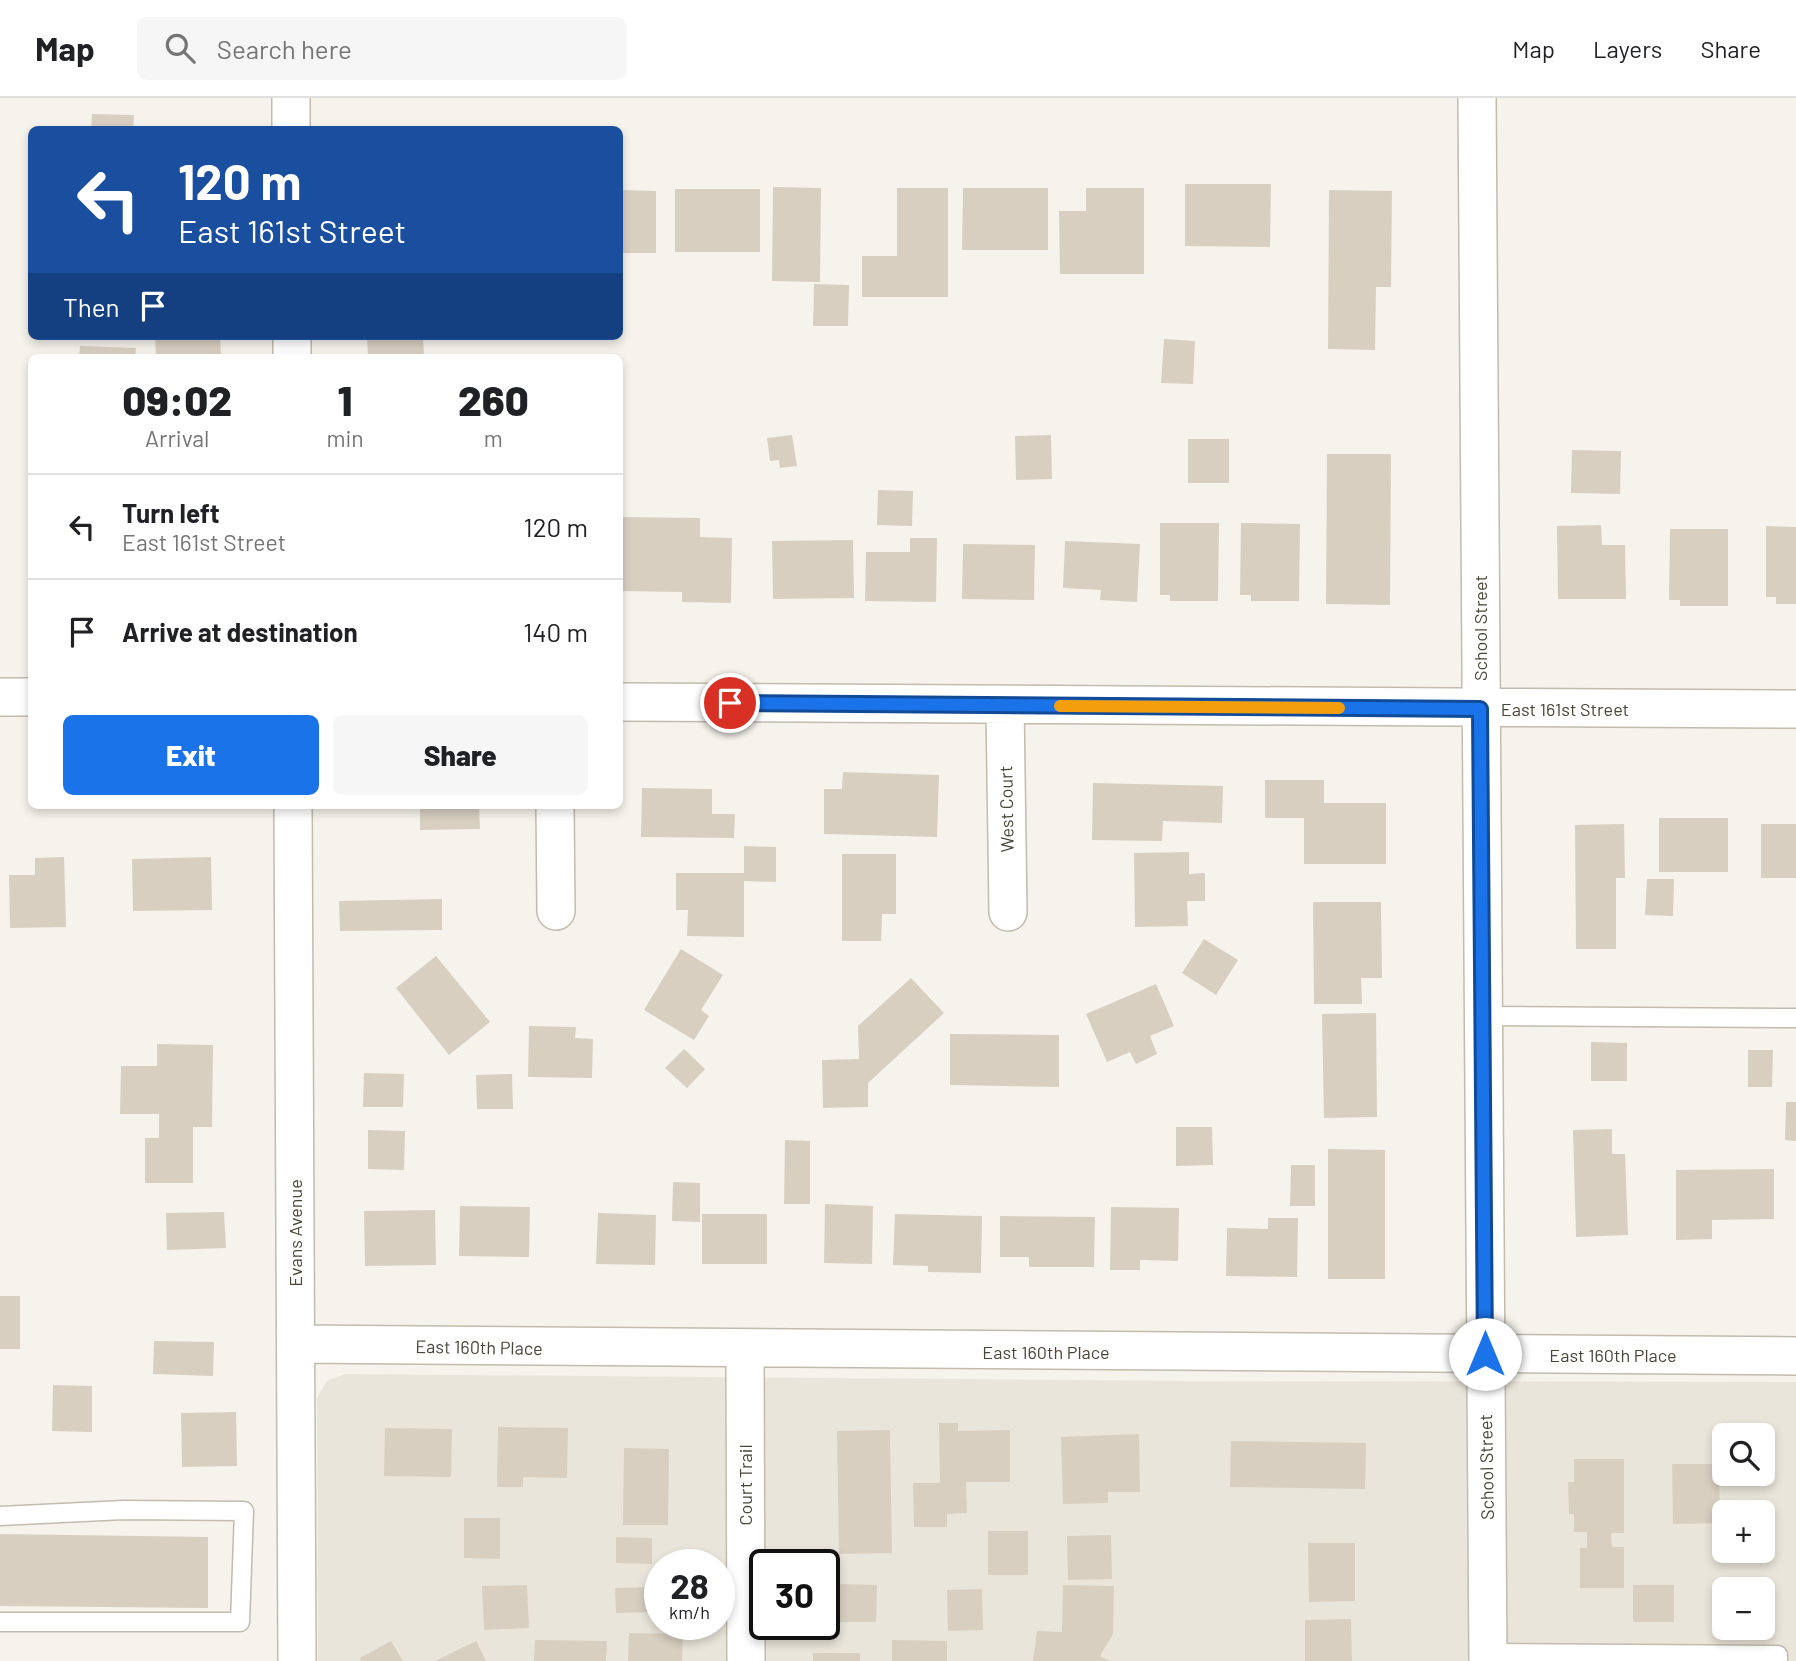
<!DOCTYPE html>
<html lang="en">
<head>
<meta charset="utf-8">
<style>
	body { margin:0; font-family:Barlow,sans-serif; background:#f6f6f6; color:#202124; height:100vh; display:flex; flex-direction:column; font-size:26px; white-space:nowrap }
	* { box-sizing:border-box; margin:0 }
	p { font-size:23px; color:#757577 }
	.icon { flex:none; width:38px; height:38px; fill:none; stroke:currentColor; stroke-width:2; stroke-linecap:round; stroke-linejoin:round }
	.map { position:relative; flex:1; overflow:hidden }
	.sheet { position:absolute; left:28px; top:256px; width:595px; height:455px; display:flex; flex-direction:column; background:#fff; border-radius:10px; box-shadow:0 4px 10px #0003 }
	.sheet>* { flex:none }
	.guide { position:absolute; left:28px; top:28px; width:595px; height:214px; border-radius:10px; box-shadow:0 4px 10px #0003; background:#1a4fa0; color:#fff; overflow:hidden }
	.fabs { position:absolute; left:1712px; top:1325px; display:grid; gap:14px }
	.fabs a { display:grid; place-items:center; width:63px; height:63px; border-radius:10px; background:#fff; box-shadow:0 4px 10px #0003; font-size:35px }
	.speed { position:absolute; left:644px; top:1451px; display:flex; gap:14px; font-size:35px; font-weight:700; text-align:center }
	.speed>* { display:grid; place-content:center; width:91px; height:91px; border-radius:50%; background:#fff; box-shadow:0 4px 10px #0003; line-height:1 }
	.speed small { font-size:18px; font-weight:400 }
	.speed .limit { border:4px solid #111; border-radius:10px; background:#fff; color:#111 }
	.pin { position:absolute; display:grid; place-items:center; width:60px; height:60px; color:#fff; margin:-30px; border:4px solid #fff; border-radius:50%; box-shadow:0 2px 7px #0007 }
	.me { position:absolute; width:77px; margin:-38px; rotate:0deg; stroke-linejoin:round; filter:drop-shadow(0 0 5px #0008) }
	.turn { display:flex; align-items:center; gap:24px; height:147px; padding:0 35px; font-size:32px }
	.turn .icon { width:91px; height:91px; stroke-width:2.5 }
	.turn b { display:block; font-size:49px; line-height:60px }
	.then { display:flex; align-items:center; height:66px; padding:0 35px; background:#0003; gap:14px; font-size:26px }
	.eta { display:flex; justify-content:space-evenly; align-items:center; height:119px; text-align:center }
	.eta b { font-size:42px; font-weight:800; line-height:49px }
	.cta { display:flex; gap:14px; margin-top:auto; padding:14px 35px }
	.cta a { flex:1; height:80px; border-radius:10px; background:#1a73e8; color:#fff; font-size:28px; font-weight:800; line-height:80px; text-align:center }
	.cta a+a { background:#f6f6f6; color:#202124 }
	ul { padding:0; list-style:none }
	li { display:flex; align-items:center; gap:21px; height:105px; padding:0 35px; border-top:2px solid #e0e0e0 }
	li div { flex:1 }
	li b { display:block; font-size:26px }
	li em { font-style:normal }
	header { display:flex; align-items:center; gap:42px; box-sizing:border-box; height:98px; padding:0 35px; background:#fff; border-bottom:2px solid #e0e0e0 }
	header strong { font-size:33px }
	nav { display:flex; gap:38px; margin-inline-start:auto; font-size:24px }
	.search { width:490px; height:63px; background:#f6f6f6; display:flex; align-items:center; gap:18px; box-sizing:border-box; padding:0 24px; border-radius:10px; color:#757577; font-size:26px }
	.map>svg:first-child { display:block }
	.residential { fill:#eae5da; fill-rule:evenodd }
	.building { fill:#d8cfc1 }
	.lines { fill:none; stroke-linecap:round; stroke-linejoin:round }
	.service-casing { stroke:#c2bbae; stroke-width:21 }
	.minor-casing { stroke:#c2bbae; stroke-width:40 }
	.service { stroke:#fff; stroke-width:18 }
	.minor { stroke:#fff; stroke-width:37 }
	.route-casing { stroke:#114b97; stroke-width:18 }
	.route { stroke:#1a73e8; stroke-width:12 }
	.slow { stroke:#f59e0b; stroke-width:12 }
	.labels { text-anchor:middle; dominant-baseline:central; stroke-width:7; stroke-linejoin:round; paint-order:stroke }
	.street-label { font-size:18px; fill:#4b4439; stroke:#fff }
</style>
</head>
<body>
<header>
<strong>Map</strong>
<div class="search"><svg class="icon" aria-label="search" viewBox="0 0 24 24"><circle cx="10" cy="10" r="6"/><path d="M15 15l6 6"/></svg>Search here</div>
<nav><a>Map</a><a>Layers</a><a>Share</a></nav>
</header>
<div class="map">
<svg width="1796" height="1563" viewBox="0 0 1796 1563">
	<rect width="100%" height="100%" fill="#f6f3ec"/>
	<!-- residential -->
	<path class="residential" d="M345,1276L1185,1283L1796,1284V1563H318L317,1300L327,1283ZM1724,1337H1762V1376H1724ZM1724,1414H1762V1452H1724ZM660,1466H719V1526H660ZM765,1466H824V1526H765ZM1724,1491H1762V1530H1724Z"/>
	<!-- building -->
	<path class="building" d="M92,16L134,17L133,32H91Z
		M1185,86H1271L1270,149L1185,148Z
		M773,89L821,90L820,184L772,183Z
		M897,90H948V199H862V158H897Z
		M963,90H1048V152H962Z
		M1086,90H1144V176H1060L1059,113H1086Z
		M675,91H760V154H675Z
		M620,92L656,93V155H620Z
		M1329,92L1392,93L1391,189H1376L1375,252L1328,251Z
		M814,186L849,187L848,228H813Z
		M155,238H220L221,259H156Z
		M367,238H423L424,259H368Z
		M1164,241L1195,243L1193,286L1161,285Z
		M80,248L136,250L135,259H79Z
		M792,337L797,368L780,370L779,362L770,363L767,340Z
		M1051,337L1052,381L1016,382L1015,338Z
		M1188,341H1229V385H1188Z
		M1572,352L1621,353L1620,396L1571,395Z
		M1327,356H1391L1390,507L1326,506Z
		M878,392L913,393L912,428L877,427Z
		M620,419L700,420V439L732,440L731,505L682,504V494L620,493Z
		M1160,425H1219L1218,503H1170V497H1160Z
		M1241,425L1300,426L1299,503H1251V497H1240Z
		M1601,427L1602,447H1625L1626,501H1558L1557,428Z
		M1766,428L1796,429V506H1776V499H1766Z
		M1670,431H1728V508H1680V502H1669Z
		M910,440H937L936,504L865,503L866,454H910Z
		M853,442L854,500L773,501L772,443Z
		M1065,443L1140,446L1137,504L1100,502L1101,492L1063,490Z
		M963,446L1035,447L1034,502L962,501Z
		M843,674L939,677L937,739L824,736V691H842Z
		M1265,682H1324V705H1386V766H1304V720H1265Z
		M1093,685L1223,688L1222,725L1163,723L1162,743L1092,742Z
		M642,690L712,691V716H735L734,740L641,739Z
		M159,707H206V711H159Z
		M420,707H479L480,731L420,732Z
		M1659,720H1728V774H1659Z
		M1624,726L1625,780H1616V851H1576L1575,727Z
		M1761,726H1796V780H1761Z
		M744,748L776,749V784L744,783V839L687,838L688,812H676V775H744Z
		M1189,754V776L1205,775V803H1187L1188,828L1135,829L1134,755Z
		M842,756H896V816H882L881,843H842Z
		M64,759L66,829L10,830L9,777H35V760Z
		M211,759L212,812L133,813L132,761Z
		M1647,781H1674L1673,818L1645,817Z
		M442,801V832L340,833L339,803Z
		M1313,804H1381L1382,880H1361L1362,906H1314Z
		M1204,841L1238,862L1216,897L1182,875Z
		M681,851L723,877L701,912L709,918L694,942L644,912Z
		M436,858L490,924L449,957L396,890Z
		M911,880L944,915L868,985V1009L823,1010L822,962L859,961L858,928Z
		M1156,886L1174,928L1150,938L1157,956L1136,966L1130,954L1107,964L1086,916Z
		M1376,915L1377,1019L1324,1020L1322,916Z
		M529,928L576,929L575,940L593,941L592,980L528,979Z
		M950,936L1059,937V989L950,987Z
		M1591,944L1627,945V983H1591Z
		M157,946L213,947L212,1029H193V1085H145V1040H159V1016H120L121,968H157Z
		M684,951L705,971L687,990L665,970Z
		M1748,952H1773L1772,989H1748Z
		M364,975L404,976L403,1009H363Z
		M512,976L513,1011H477L476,977Z
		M1786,1004H1796V1043L1785,1042Z
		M1176,1029H1212L1213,1067L1176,1068Z
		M1612,1031V1056H1625L1628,1137L1576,1139L1573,1032Z
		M368,1032L405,1033L404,1072L368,1071Z
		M785,1042L810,1043V1106H784Z
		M1328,1051L1385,1052V1181H1328Z
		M1291,1067H1315V1108H1290Z
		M1774,1071V1121L1712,1122V1141L1676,1142V1072Z
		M673,1084L700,1085V1124L672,1123Z
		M825,1106L873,1108L872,1166L824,1165Z
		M460,1108L530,1109L529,1159L459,1158Z
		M1111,1109L1179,1110L1178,1163L1140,1162V1172H1110Z
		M435,1112L436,1167L365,1168L364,1113Z
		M224,1114L226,1150L167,1152L166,1115Z
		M598,1115L656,1117L655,1167L596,1166Z
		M702,1116H767V1166H702Z
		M895,1116L982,1118L981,1175L928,1174V1168L893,1167Z
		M1000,1118L1095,1119L1094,1169H1029V1159H1000Z
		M1268,1120H1298L1297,1179L1226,1178L1227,1130L1268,1131Z
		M0,1198H20V1251H0Z
		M154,1243L214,1244L213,1278L153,1276Z
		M53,1287L92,1288V1334L52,1333Z
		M236,1314L237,1368L182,1369L181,1315Z
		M939,1325H958V1333L1010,1332V1384H966L967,1415L947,1416V1429H914L913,1385H940Z
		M498,1329L568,1330L567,1380L523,1379V1389H497Z
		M385,1330L452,1331L451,1379L384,1378Z
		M890,1332L892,1455L839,1456L837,1333Z
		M1139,1336L1140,1394H1108V1405L1063,1406L1061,1339Z
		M1231,1343L1366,1345L1365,1391L1230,1389Z
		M624,1350L669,1351L668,1427H623Z
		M1574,1361H1624V1435H1611L1612,1449H1624V1490H1580V1450H1587V1434H1574V1416H1569L1568,1384H1574Z
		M1672,1366H1719L1720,1425L1673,1426Z
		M464,1420H500V1461L464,1460Z
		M988,1433H1028V1477H988Z
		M0,1436L208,1439V1510L0,1508Z
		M1111,1437L1112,1481L1068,1482L1067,1438Z
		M616,1439L652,1440V1466L616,1465Z
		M1308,1445H1355V1503L1309,1504Z
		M1729,1485H1771V1523H1762V1491H1729Z
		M834,1486L877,1487L876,1524H833Z
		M527,1487L529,1530L484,1532L482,1488Z
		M1063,1487L1114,1488L1113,1536L1100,1558L1110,1563H1033L1037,1533L1062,1534Z
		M1633,1487H1674V1524H1633Z
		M654,1489V1514L616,1515L615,1490Z
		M982,1491L983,1532L948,1533L947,1492Z
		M1351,1521L1352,1563H1305V1522Z
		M629,1535L683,1536L682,1563H628Z
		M535,1542L607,1543L606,1563H534Z
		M892,1542L947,1543V1563H892Z
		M391,1543L403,1563H361L360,1560Z
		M476,1543L486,1563H435Z
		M813,1555H860V1563H813Z"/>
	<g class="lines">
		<defs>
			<path id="service" d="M1482,918L1796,920
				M0,1418L124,1412L244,1413L240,1524H0
				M1488,1555L1778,1557V1563"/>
			<path id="minor" d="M291,0V32
				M1477,0L1488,1563
				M292,238V259
				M0,599H32
				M620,604L1796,611
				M1005,607L1008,814
				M293,707L297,1563
				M555,707L556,813
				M296,1246L1796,1258
				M745,1252L746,1563"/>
		</defs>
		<!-- service casing -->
		<use href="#service" class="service-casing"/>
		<!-- minor casing -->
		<use href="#minor" class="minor-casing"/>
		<!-- service -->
		<use href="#service" class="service"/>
		<!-- minor -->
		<use href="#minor" class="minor"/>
	</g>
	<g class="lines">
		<defs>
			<path id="route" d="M730,605L1480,611L1485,1256"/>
		</defs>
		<!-- route casing -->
		<use href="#route" class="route-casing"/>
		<!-- route -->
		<use href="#route" class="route"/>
		<!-- slow -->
		<path class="slow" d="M1060,608L1339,610"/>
	</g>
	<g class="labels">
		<!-- street labels -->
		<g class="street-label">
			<text transform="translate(1480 530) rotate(-90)">School Street</text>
			<text x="1565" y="611">East 161st Street</text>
			<text transform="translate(1006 711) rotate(-91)">West Court</text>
			<text transform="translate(295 1135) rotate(-90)">Evans Avenue</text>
			<text transform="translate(479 1249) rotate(1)">East 160th Place</text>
			<text x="1046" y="1254">East 160th Place</text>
			<text x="1613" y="1257">East 160th Place</text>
			<text transform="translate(1486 1369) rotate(-91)">School Street</text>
			<text transform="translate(745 1387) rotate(-90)">Court Trail</text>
		</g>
	</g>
</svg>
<div class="fabs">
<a><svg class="icon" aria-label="search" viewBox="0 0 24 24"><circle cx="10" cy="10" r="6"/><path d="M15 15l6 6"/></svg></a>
<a>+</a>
<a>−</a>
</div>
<div class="speed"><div>28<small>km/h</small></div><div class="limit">30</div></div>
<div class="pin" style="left:730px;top:605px;background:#d93025"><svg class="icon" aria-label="arrive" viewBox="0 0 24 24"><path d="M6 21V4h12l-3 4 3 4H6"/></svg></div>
<svg class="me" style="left:1485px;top:1256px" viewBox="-20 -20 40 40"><circle r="19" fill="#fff"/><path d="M0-13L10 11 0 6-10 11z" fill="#1a73e8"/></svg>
<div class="guide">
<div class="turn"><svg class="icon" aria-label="left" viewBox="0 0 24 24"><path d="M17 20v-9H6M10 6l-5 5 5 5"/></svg><div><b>120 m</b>East 161st Street</div></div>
<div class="then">Then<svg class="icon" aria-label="arrive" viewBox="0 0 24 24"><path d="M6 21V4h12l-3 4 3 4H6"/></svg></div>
</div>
<section class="sheet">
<div class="eta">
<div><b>09:02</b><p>Arrival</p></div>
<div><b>1</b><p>min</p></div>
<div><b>260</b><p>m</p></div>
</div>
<ul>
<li><svg class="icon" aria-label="left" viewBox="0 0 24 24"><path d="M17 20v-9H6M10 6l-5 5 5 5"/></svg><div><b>Turn left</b><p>East 161st Street</p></div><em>120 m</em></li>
<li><svg class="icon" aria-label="arrive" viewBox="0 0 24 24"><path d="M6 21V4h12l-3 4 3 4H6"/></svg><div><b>Arrive at destination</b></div><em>140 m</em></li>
</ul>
<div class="cta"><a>Exit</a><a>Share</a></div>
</section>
</div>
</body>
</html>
